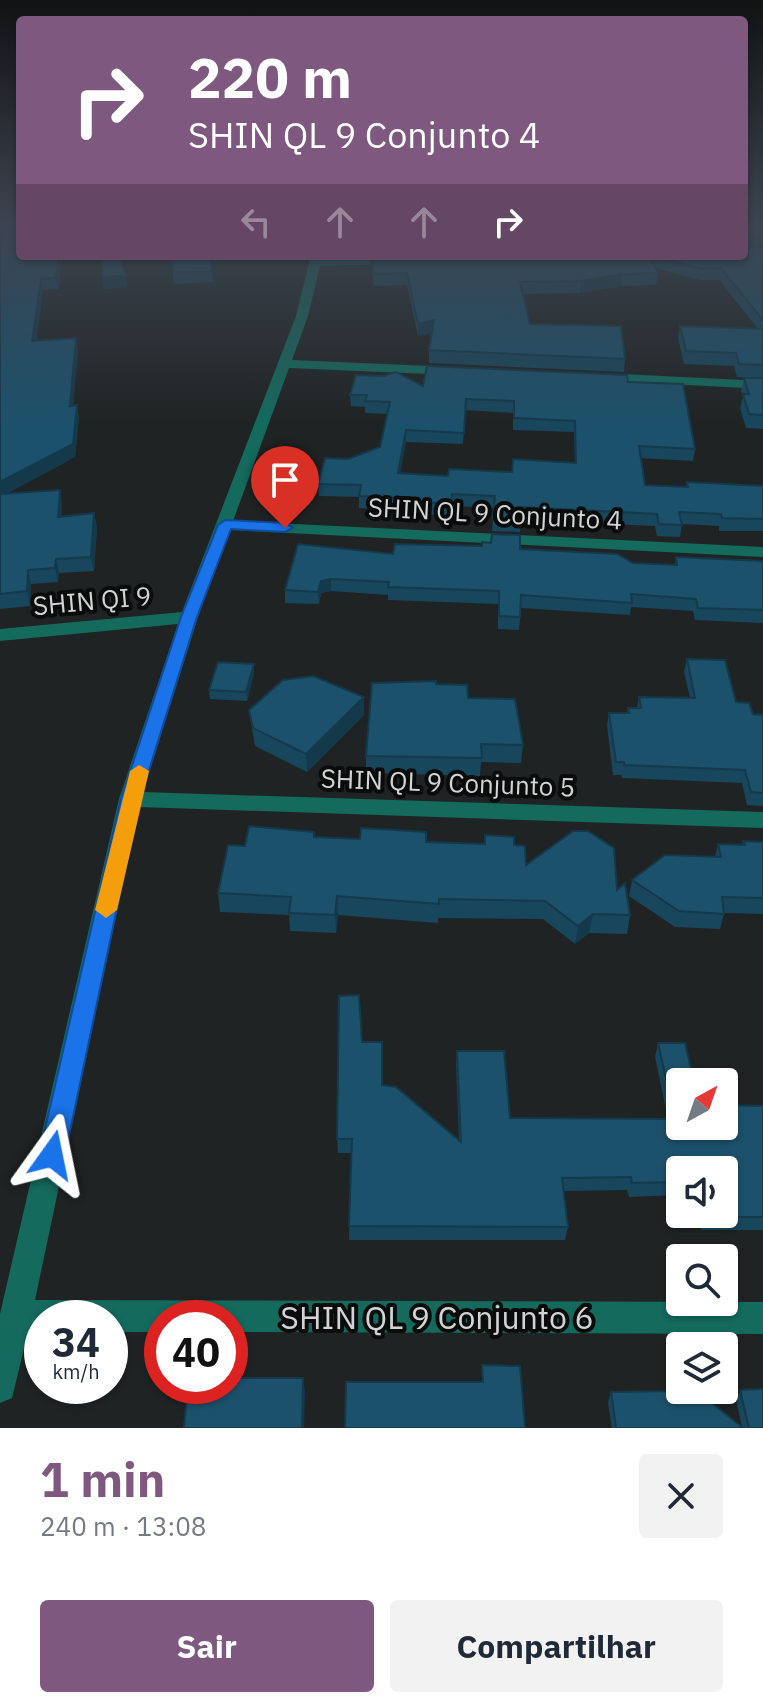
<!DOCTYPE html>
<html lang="pt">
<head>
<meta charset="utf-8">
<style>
	body { margin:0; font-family:"IBM Plex Sans",sans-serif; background:#f2f2f3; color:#1f2937; height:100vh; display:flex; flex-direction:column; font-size:30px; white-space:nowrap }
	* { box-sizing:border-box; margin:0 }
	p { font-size:26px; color:#747a83 }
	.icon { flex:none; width:44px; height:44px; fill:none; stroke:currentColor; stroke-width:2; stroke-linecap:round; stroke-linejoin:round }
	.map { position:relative; height:1428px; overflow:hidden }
	.drawer { display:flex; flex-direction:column; background:#fff; flex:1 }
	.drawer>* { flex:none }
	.top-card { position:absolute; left:16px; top:16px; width:732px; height:244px; border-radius:8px; box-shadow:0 2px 6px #0004; background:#7e587f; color:#fff; overflow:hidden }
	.needle { width:52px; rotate:40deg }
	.controls { position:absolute; left:666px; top:1068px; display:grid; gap:16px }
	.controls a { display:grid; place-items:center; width:72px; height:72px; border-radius:8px; background:#fff; box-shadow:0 2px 6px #0004; font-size:40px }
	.speed { position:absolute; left:24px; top:1300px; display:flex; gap:16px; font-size:40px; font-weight:700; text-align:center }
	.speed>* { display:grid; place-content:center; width:104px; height:104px; border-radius:50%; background:#fff; box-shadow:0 2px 6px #0004; line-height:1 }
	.speed small { font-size:20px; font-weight:400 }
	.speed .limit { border:12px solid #d22; background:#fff; color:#111 }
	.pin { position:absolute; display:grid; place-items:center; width:68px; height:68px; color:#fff; margin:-82px -34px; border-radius:50% 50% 50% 0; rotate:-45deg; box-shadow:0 0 8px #0007 }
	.pin .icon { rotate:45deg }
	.me { position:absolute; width:88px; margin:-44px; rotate:12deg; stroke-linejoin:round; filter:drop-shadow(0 0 6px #0008) }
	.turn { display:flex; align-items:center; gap:28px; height:168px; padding:0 40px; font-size:36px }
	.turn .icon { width:104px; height:104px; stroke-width:2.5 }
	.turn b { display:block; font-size:56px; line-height:68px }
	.lanes { display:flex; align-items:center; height:76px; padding:0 40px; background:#0003; justify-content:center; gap:40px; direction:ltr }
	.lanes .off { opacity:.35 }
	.round { display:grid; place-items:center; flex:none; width:84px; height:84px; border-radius:8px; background:#f2f2f3 }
	.summary { display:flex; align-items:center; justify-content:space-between; height:136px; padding:0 40px }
	h1 { font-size:48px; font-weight:700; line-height:60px; color:#7e587f }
	.primary-button { display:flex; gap:16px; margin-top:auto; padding:16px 40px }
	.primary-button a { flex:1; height:92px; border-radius:8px; background:#7e587f; color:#fff; font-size:32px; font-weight:700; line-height:92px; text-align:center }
	.primary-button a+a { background:#f2f2f3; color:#1f2937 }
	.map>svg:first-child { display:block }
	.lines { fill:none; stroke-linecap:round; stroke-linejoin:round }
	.minor { fill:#146a5d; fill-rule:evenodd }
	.wall { fill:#18465c; fill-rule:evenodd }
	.shaded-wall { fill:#14394b }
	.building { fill:#1c516b; stroke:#14394b; stroke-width:2; fill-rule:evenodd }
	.route { fill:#1a73e8; stroke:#114b97; stroke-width:2 }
	.slow { fill:#f59e0b }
	.labels { text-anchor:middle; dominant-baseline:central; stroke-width:8; stroke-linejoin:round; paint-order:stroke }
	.street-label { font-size:26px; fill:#d1d4d4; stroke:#0a0c0c }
	.near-street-label { font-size:32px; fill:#d1d4d4; stroke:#0a0c0c }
</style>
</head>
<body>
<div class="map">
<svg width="763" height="1428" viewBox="0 0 763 1428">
	<rect width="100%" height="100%" fill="#1f2323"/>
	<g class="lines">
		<!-- minor -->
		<path class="minor" d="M306,256H318L319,260L395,258L401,261L395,264L320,266L308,316L292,360L453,367L460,371L453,375L289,368L233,521L763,547V557L230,530L198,617L143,792L763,812V828L139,807L35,1300L763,1302V1334L230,1332V1318H162V1332H110V1318H42V1332H28L12,1398L0,1403V1314L119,799L178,624L0,641V629L182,612L296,316L309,263Z
			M601,373L763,381V389L596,380V374Z"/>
	</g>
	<!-- wall -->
	<path class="wall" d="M0,224H20V256H72L62,260L58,289L43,290L36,341L76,338L78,350L73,406L77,405L79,418L75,457L6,494L62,503L61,516L94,513L97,527L94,571L59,573L58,582L31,584L30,606L0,609Z
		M744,224L763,226V429L746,428L740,408L743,397L741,391L744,378H749L737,377L734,366L684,364L678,338L680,326L758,329L719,280H700L655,268L658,273L656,285L621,286L580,293L523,294L530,324L625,359L624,372L429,363V350L432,333L418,336L407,285L374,286L371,268V256H369H744Z
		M103,256H221L222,261H211L213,282L174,284L171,257L121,260L127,287L104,289L102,277Z
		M628,382L695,449L693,461L640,458L645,485L686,487L687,482L763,486V531H719V526L682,524L680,537L657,536L655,526L521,520L520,532L492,531L494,508L452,506L451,516L401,513V510L359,508V497L319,496L318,484L348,459L380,447L387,414L365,413V407L351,406L350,395L423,386ZM465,410L513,413V430L574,432L575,462L512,472L448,476L400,473L406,442L463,444Z
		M520,549L633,563L675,565L676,557L763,561V623L695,620L693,611L631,607L630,615L521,608L519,630L498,629V604L388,600V595L331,591L321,593L319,604L285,603V590L393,554Z
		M687,659L736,702L753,714L763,715V806L747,805L742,783L622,778L621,775H613L607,725L609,713H627L628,708H637L639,697L690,698L684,672Z
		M254,673L247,701L210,699L209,690Z
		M436,684L468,698L523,745L521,763L481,762L480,776L366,773V756Z
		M364,697V715L307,772L255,746L249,710Z
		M314,832L315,837L514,845L526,865L617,890L630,915L627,934L589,933L575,944L543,919L438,918V923L338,915L336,933L290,931L289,915L220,912L218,893L245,846Z
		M743,841L763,842V914L724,913L720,929L675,927L629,896L632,880L715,857L718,844L742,845Z
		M362,1042L382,1085L459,1140L456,1065L457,1051L510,1118L668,1119L655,1057L658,1043L680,1126L763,1106V1230H701L697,1214H724V1170H680V1195L629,1197L627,1190L563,1191L568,1227L565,1240H349L351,1153H338L337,1139Z
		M740,1390L763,1428H612L608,1402L611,1392L742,1427L736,1400Z"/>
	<!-- shaded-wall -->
	<path class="shaded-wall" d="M0,224H19L20,229L0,231Z
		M59,256H72L62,260L58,289L56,278Z
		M623,274L621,286L580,293L581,281Z
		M126,276L127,287L104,289L102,277Z
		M41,279L43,290L35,353L32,341Z
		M434,320V333L418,336V324Z
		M76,338L78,350L72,419L70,406Z
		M77,405L79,418L75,457L0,497V482Z
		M406,430V442L398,485V473Z
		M60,490L62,503L61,530L58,517Z
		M94,513L97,527L94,571L91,557Z
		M56,559L59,573L58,582L55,568Z
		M28,570L31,584L30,606L27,591Z
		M331,579V591L321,593L319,604L318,592L321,581Z
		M254,664V673L247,701L246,692Z
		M364,697V715L307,772L306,754Z
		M337,896L338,915L336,933L335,915Z
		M593,914L589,933L575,944L578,926Z
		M303,1378L305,1391L304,1428H302Z"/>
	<!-- building -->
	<path class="building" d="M744,224H761L763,226V236L744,237Z
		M20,228V256H59L56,278L41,279L32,341L76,338L70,406L77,405L73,444L0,482V231Z
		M744,245L746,247L763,246V320L721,268L702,269L654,256H744Z
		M103,256H120L126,276L102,277Z
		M171,256H211L212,271L173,272Z
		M371,256H649L658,273L623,274L581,281L520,282L530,324L621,326L625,359L429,350L434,320L418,324L407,273L374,274Z
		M680,326L763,329V365L739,364L736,353L686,351Z
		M427,366L627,375L628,382L683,384L695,449L639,446L645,485L688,487L687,482L763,486V519L722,518L721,514L679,512L682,525L659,524L657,514L521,507V520L493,518L495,496L452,494L451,504L401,501L402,498L359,496L361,485L318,484L325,458L348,459L380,447L390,402L365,401L367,395H350L356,375L384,376L396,372L423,386ZM466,399L514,401V418L575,421L576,463L513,459L512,472L449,469L448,476L398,473L406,430L464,433Z
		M744,378H763V415L749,414L743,394H749Z
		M60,490L58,517L94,513L91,557L56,559L55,568L28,570L27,591L0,594V494Z
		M492,534L520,535V549L617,554L633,563L677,565L676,557L763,561V610L698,608L696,599L631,594L632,603L521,595L520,617L499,616V591L388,587L389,582L331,579L321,581L318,592L285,590L298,544L393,554L395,544L482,546V542L491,543Z
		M687,659L725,660L736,702L749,703L753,714L763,715V793L751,792L745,770L624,765V762H616L609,713H629L628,708H641L639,697L695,698Z
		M218,662L254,664L246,692L209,690Z
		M313,676L364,697L306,754L253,728L249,710L283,680Z
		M436,681V684L467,685L468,698L515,699L523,745L481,744L482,758L366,756L372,683Z
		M249,826L314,832V837L360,839L361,828L426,832V842L485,844V835L514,837V845L525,846L526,865L573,831H588L614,848L617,890L625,883L630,915L593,914L578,926L545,901L439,899V904L337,896L335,915L289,913L291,897L218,893L228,845L245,846Z
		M743,841L763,842V898L722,897L724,914L679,911L632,880L665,855L721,857L718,844L745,845Z
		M359,995L362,1042H382V1085L396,1087L461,1142L457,1051H504L510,1118L675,1119L658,1043H685L694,1082H680V1126H724V1105L763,1106V1217H705V1214H724V1170H680V1182L632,1183L631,1177L562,1178L568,1227L349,1226L352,1139H337L339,996Z
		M482,1365L520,1366L525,1428H345L346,1382H483Z
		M230,1378H303L302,1428H184L188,1386H230Z
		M680,1386V1390H696L743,1428H616L611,1392L676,1391Z
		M763,1389V1428H749L740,1390Z"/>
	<!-- sky -->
	<linearGradient id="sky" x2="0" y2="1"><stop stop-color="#111313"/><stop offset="0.53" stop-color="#3c4550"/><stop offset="1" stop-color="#3c4550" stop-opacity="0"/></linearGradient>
	<rect width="763" height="424" fill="url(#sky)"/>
	<!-- route -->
	<path class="route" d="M225,520L285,523L293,528L285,532L231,529L197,617L140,799L65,1155L62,1163L52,1167L43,1163L39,1155L121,799L181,617L218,525Z"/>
	<!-- slow -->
	<path class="slow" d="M139,765L149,771L117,910L106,918L95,910L130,771Z"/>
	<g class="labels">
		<!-- street labels -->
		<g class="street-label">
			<text transform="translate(495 513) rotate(3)">SHIN QL 9 Conjunto 4</text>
			<text transform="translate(92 600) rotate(-5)">SHIN QI 9</text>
			<text transform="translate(448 782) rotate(2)">SHIN QL 9 Conjunto 5</text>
		</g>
		<!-- near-street labels -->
		<g class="near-street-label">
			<text x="437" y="1317">SHIN QL 9 Conjunto 6</text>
		</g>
	</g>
</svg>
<div class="controls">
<a><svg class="needle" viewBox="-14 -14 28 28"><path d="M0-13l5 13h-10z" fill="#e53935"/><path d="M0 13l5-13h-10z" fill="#747a83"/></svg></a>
<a><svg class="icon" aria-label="sound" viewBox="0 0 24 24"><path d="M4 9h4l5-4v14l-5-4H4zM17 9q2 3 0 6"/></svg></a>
<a><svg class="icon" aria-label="search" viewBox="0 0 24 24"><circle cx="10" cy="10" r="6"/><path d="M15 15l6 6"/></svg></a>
<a><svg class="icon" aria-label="layers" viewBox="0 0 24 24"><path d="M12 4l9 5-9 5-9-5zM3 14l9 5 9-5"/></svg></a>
</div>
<div class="speed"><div>34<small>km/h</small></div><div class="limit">40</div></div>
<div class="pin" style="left:285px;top:528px;background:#d93025"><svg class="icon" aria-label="arrive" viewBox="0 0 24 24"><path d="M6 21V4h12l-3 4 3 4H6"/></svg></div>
<svg class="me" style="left:52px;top:1155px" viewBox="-20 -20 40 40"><path d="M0-17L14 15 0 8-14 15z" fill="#1a73e8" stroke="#fff" stroke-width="4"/></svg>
<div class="top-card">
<div class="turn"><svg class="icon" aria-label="right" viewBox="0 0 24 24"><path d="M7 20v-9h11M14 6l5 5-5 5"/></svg><div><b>220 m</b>SHIN QL 9 Conjunto 4</div></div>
<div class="lanes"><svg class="icon off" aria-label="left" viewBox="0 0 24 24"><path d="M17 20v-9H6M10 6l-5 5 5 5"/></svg><svg class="icon off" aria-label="ahead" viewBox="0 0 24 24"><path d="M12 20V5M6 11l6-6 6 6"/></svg><svg class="icon off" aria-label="ahead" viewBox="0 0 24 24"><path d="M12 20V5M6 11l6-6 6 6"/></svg><svg class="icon" aria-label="right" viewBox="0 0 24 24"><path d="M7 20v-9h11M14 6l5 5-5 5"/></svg></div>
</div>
</div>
<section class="drawer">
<div class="summary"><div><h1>1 min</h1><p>240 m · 13:08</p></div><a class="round"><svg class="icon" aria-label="close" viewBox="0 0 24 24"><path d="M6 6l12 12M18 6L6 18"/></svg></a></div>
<div class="primary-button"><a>Sair</a><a>Compartilhar</a></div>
</section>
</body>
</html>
